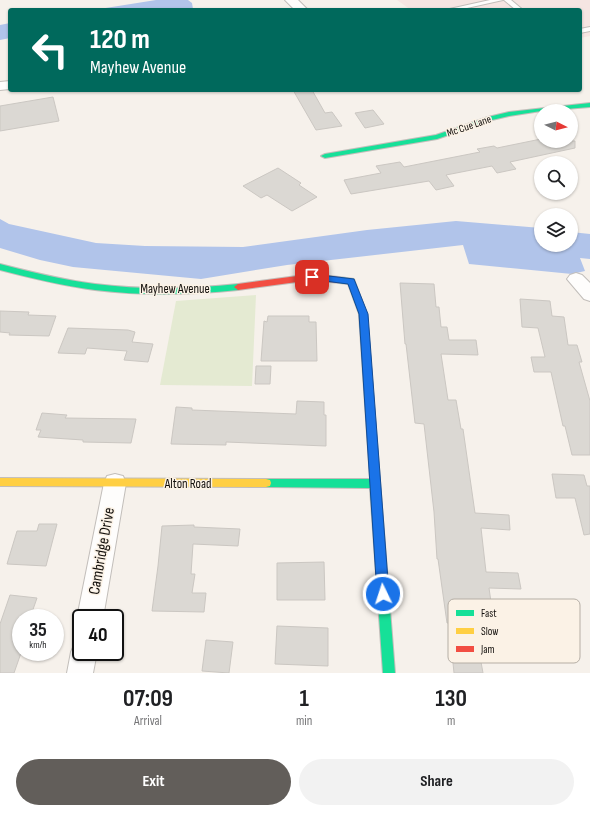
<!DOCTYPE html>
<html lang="en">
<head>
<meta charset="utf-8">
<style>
	body { margin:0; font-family:"Sofia Sans Condensed",sans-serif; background:#f2f2f2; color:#202124; height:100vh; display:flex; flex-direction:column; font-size:15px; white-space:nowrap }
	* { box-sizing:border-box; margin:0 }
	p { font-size:13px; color:#757577 }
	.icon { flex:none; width:22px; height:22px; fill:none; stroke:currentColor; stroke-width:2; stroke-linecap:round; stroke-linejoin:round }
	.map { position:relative; height:673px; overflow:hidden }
	.panel { display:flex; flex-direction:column; background:#fff; flex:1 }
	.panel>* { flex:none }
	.banner { position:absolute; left:8px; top:8px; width:574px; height:84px; border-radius:4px; box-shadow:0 1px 3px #0004; background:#00695c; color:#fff; overflow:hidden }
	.needle { width:26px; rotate:96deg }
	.buttons { position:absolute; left:534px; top:104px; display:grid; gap:8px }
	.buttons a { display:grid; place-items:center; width:44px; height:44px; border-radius:50%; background:#fff; box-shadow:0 1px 3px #0004; font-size:20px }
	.speed { position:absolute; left:12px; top:609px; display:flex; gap:8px; font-size:20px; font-weight:700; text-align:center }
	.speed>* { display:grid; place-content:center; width:52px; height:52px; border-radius:50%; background:#fff; box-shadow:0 1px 3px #0004; line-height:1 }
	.speed small { font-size:10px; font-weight:400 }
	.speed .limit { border:2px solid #111; border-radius:6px; background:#fff; color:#111 }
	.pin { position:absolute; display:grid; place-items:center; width:34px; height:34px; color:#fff; margin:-17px; border-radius:8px; box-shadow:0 2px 6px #0006 }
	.me { position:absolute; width:44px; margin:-22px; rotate:356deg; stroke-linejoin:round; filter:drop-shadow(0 0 3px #0008) }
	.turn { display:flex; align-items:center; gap:14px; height:84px; padding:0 16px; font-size:18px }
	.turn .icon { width:52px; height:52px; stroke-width:2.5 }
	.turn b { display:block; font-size:28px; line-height:34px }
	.eta { display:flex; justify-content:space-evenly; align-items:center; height:68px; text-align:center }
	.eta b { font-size:24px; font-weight:700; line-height:28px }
	.button { display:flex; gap:8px; margin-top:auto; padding:8px 16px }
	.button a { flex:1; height:46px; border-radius:24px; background:#625e5a; color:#fff; font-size:16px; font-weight:700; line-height:46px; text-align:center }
	.button a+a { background:#f2f2f2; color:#202124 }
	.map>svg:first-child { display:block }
	.commercial { fill:#f5e5e2 }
	.green { fill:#e4ead2 }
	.water { fill:#b1c4ea }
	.building { fill:#dbd8d3; stroke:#cbc7c2 }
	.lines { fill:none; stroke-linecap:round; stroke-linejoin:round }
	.lane-casing { stroke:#c2beba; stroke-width:2 }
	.street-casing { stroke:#c2beba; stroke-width:2 }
	.fast-casing { stroke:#c2beba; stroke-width:2 }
	.slow-casing { stroke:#c2beba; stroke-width:2 }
	.jam-casing { stroke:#c2beba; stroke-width:2 }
	.lane { fill:#fefdfc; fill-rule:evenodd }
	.street { fill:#fefdfc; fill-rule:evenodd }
	.fast { fill:#16e098; fill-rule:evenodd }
	.slow { fill:#ffcf43; fill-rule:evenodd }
	.jam { fill:#f24e42; fill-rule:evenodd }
	.route { fill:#1a73e8; stroke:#114b97 }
	.labels { text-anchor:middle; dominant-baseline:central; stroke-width:3; stroke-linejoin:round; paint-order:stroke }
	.far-street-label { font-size:11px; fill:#120f0c; stroke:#fbf2e6 }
	.street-label { font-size:13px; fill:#120f0c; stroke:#fbf2e6 }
	.near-street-label { font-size:16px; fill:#120f0c; stroke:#fbf2e6 }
	.key { fill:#fbf2e6; stroke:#b5aea5; stroke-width:1 }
	.key-label { font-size:11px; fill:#120f0c }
</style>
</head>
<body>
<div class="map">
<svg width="590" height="673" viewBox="0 0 590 673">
	<rect width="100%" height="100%" fill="#f6f1eb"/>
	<!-- commercial -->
	<path class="commercial" d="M397,0H590V36L580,38V10H411Z"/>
	<!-- green -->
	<path class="green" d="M256,295L252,386L160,385L176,301Z"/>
	<!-- water -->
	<path class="water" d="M156,0H188L192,3L193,9L93,10Z
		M10,23V38L0,40V25Z
		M0,219L9,224L96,243L145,246L243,247L367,230L456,221L541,228V245H571V232L590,234V259L580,258L585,271L572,274L469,264L463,245L287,265L201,279L73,267L40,260L0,248Z"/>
	<!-- building -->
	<path class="building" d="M293,90H312L325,113L332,112L342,126L316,130Z
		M53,97L59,121L0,131V106Z
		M373,110L384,124L365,128L355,113Z
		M541,139V141H575V148L510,162L516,169L497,173L492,166L446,175L454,186L436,190L429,181L351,194L344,180L381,173L376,166L400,162L404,167L480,152L477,149L494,146L497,148Z
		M278,168L301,183L299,185L317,197L292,211L267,195L261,198L243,186Z
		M400,283L434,284L436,307H439L441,327H447L449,340H476L478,355L441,354L448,400H456L461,429H463L475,513L509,515L510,530L481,528L486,572L518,573L521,589L489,588L494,623H489L495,662H481L483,673H454L449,623H447L438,559H437L434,512L424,424L415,423L406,344H405Z
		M520,299L550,301L552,316L564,317L568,345H577L582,362H579L590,401V455H572L565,426H563L551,372H534L531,357H545L538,328L522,327Z
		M0,311L29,312L28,315L56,316L49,336L9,335L10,333L0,332Z
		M268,316H309V322H316L317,361H261L264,321L267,322Z
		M68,328L128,330L135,332L132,342L153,344L148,362L124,360L127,351L87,348L85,354L58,353Z
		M256,366H271L270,384H255Z
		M297,401L324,402V415H326V446L226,442V445L171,444L176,407L192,408V410L296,414Z
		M42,413L67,415L65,418L136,419L131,443L83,442V440L38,437L41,430H36Z
		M552,474L584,475L587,486H590V534L584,535L575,498H556Z
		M39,524H57L46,566L7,564L17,531H37Z
		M194,525V527L240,529L238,546L193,544L191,574H195L192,593H206L204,612L152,611L158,566L162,526Z
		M324,562L325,600H277V563Z
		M10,595L37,598L30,618H21V653L14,673H0V624Z
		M277,626L328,628V666L275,664Z
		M206,640L233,642L229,673L202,671Z"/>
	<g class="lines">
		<defs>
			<path id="lane" d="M490,0H503L458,10H445Z
				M504,0H511L523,10H516Z
				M590,27V31L580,33V29Z"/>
			<path id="street" d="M285,0H298L308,10H295Z
				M10,81V89L0,90V82Z
				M576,273L582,275L590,283V301L584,299L567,279L570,275Z
				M115,474L123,476L126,483L103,618H81V626L77,618L104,483L107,476Z
				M81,640V652H97L93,673H67L71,652L75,643Z"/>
			<path id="fast" d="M590,103V107L541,111L509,116L492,120L437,139L325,158L321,156L325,154L436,135L488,117L509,112Z
				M0,264C31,272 63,280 95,284C143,290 191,289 238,284L242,287L238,290C191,295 143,296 95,290C63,286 31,278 0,270Z
				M339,277L354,279L367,314L395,673H383L370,488L266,487L262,486L261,483L262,480L266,479H370L359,314L348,284L339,283L335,280Z"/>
			<path id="slow" d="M0,478L266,479L270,480L271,483L270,486L266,487L0,486Z"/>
			<path id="jam" d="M312,274L339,277L343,280L339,283L312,280L238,290L234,287L238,284Z"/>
		</defs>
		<!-- lane casing -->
		<use href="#lane" class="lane-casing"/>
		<!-- street casing -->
		<use href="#street" class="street-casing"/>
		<!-- fast casing -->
		<use href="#fast" class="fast-casing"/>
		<!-- slow casing -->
		<use href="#slow" class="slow-casing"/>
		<!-- jam casing -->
		<use href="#jam" class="jam-casing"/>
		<!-- lane -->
		<use href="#lane" class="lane"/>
		<!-- street -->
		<use href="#street" class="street"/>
		<!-- fast -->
		<use href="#fast" class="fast"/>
		<!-- slow -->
		<use href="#slow" class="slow"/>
		<!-- jam -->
		<use href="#jam" class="jam"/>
	</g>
	<!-- route -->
	<path class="route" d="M312,274L354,279L368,314L389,594L387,598L383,600L379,598L377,594L359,314L348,284L309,279L307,277Z"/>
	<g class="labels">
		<!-- far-street labels -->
		<g class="far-street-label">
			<text transform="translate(469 126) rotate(-19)">Mc Cue Lane</text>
		</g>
		<!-- street labels -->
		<g class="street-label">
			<text x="175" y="289">Mayhew Avenue</text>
			<text x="188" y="484">Alton Road</text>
		</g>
		<!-- near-street labels -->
		<g class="near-street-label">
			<text transform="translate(102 551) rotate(-80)">Cambridge Drive</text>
		</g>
	</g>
	<!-- legend -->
	<rect x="448" y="599" width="132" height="64" rx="6" class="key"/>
	<rect x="456" y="610" width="18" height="6" fill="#16e098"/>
	<rect x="456" y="628" width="18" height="6" fill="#ffcf43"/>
	<rect x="456" y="646" width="18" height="6" fill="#f24e42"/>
	<g class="key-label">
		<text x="481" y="617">Fast</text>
		<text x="481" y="635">Slow</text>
		<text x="481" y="653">Jam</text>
	</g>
</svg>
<div class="buttons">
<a><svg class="needle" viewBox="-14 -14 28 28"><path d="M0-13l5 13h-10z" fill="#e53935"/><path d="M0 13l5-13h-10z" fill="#757577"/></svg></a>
<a><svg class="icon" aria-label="search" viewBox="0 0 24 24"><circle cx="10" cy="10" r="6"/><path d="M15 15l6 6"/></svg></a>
<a><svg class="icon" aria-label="layers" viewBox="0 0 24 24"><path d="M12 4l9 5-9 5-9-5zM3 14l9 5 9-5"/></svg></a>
</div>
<div class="speed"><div>35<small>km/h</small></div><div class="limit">40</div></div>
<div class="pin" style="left:312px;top:277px;background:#d93025"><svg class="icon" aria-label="arrive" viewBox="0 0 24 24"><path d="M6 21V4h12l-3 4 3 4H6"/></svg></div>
<svg class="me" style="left:383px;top:594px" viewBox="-20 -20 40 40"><circle r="17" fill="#1a73e8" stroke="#fff" stroke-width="3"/><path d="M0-11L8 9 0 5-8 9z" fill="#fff"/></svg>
<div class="banner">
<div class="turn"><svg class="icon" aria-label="left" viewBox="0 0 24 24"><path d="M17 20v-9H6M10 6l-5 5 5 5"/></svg><div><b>120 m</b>Mayhew Avenue</div></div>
</div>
</div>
<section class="panel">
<div class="eta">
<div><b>07:09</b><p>Arrival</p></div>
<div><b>1</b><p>min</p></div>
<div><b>130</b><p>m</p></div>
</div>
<div class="button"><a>Exit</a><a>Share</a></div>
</section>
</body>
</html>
